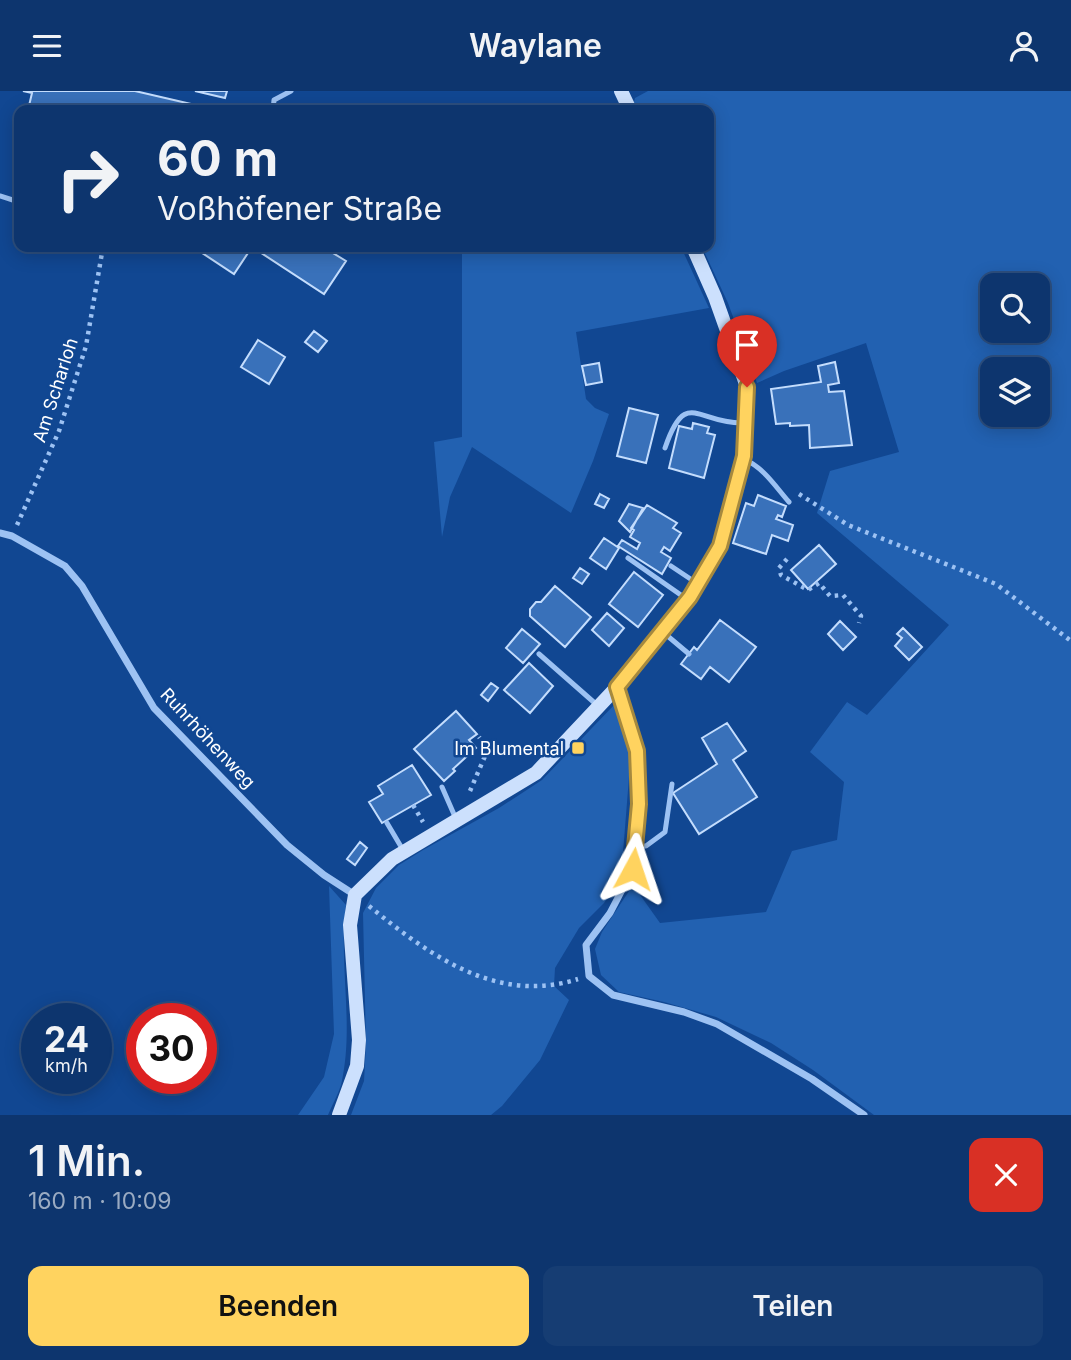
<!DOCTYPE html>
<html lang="de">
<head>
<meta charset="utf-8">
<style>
	body { margin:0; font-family:Inter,sans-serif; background:#163d73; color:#f1f3f6; height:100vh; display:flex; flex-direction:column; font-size:26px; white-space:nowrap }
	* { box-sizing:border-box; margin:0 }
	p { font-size:23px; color:#9aabc2 }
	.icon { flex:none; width:38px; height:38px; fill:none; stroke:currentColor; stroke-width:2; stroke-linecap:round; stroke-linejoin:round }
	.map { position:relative; height:1024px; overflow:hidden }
	.details { display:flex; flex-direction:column; background:#0d356e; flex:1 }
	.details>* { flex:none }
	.hud { position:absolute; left:14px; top:14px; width:700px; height:147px; border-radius:14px; box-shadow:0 4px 18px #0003,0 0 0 2px #2d5081; background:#0d356e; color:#f1f3f6; overflow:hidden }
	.fabs { position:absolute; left:980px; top:182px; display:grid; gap:14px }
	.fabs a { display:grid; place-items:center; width:70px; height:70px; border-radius:14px; background:#0d356e; box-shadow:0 4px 18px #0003,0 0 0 2px #2d5081; font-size:35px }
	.speed { position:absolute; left:21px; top:912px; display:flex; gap:14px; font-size:35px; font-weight:700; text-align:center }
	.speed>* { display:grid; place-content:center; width:91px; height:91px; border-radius:50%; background:#0d356e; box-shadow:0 4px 18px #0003,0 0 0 2px #2d5081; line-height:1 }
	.speed small { font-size:18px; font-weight:400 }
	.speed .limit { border:10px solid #d22; background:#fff; color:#111 }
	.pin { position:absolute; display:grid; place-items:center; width:60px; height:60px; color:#fff; margin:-72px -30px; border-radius:50% 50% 50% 0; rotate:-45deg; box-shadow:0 0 7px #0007 }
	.pin .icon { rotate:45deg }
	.me { position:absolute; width:77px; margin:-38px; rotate:5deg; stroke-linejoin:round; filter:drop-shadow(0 0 5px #0008) }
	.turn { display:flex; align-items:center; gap:24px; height:147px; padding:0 28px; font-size:32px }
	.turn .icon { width:91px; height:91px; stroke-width:2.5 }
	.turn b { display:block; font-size:49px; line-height:60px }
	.round { display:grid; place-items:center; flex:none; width:74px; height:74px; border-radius:14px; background:#163d73 }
	.headline { display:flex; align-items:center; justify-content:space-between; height:119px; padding:0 28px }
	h1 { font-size:42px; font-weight:600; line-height:52px }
	.button { display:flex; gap:14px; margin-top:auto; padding:14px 28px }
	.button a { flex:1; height:80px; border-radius:14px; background:#ffd35f; color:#111; font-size:28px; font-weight:600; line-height:80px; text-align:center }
	.button a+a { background:#163d73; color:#f1f3f6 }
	header { display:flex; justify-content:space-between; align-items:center; height:91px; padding:0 28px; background:#0d356e; font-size:32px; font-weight:600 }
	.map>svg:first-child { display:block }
	.green { fill:#2261b1; fill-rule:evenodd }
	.building { fill:#3971ba; stroke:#c4ddfd; stroke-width:2 }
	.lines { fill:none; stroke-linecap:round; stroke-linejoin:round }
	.path { stroke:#9dc2f3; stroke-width:4.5; stroke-dasharray:3.5 5; stroke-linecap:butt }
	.lane { stroke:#9dc2f3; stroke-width:5 }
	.street { stroke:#9dc2f3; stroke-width:7 }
	.secondary { stroke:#cce0fd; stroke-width:14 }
	.route-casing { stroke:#a6893e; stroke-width:18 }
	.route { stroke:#ffd35f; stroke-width:12 }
	.poi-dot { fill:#ffd35f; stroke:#114792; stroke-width:2.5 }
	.labels { text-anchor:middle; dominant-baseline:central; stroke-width:5; stroke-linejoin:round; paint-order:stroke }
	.street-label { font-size:18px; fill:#fff; stroke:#114792 }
	.poi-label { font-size:18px; fill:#fff; stroke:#114792; text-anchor:end }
</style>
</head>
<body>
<header><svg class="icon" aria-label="menu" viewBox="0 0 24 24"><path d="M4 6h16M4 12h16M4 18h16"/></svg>Waylane<svg class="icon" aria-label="person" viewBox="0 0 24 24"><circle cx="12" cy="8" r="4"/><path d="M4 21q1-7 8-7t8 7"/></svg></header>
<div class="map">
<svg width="1071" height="1024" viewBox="0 0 1071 1024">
	<rect width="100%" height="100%" fill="#114792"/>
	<!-- green -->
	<path class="green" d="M648,0H1071V1024H874L813,979L771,952L716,926L664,911L619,901L601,884L595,858L602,841L633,794L660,832L766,821L792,760L837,749L844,691L810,661L847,611L867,624L949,534L817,422L830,380L899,361L866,252L784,280L757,292L728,212L702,156H709V19H638L634,11L635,7ZM992,194H1038V240H992ZM992,278H1038V324H992Z
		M462,156H681L709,217L576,241L586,308L595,317L609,323L593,370L571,422L472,356L450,406L442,446L434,351L462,346Z
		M615,613L631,661L621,787L604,812L579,837L555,877L554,895L569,909L540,969L502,1015L491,1024H351L364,990L366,953L363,822L376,797L399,774L423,759L499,717L542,689Z
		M329,795L346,814C338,873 355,935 341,994C338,1004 332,1014 328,1024H298L324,986L334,943Z"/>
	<!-- building -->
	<path class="building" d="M23,0H135L217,19H28L32,2Z
		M195,0H227L225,7Z
		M193,156H252L234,183Z
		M252,156H323L346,170L324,203Z
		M314,240L327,250L318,261L305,251Z
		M258,249L285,266L269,293L241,276Z
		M835,271L839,292L828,294L829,301L844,300L852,354L810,357L809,334L790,335V332L776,333L771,298L821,291L818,275Z
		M599,272L602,291L586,294L582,275Z
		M629,317L658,324L646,372L617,365Z
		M693,332L709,336L707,342L715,344L704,387L669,377L679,335L692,338Z
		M600,403L609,408L604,417L595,413Z
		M758,404L786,415L782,426L778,424L776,428L793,434L788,450L772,444L766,463L733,452L746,412L754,415Z
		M629,413L643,417L630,441L619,430Z
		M647,414L677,432L673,437L681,442L670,460L664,456L661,461L671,467L662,483L618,455L622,449L637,458L640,452L630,446L634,439L631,437Z
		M604,447L619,457L606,478L590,467Z
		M819,454L836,473L808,498L791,479Z
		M580,477L589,483L582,493L573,487Z
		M634,481L663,504L638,536L609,513Z
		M555,495L591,526L565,556L530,525V518L536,511H541Z
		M607,522L624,537L609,555L592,539Z
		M720,529L756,556L729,591L710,576L701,588L681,573L694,556L697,559Z
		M840,530L856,546L843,559L828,543Z
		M903,537L922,556L909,569L895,555L902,547L897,543Z
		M522,538L540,553L523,572L506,557Z
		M529,572L553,595L530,622L504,599Z
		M491,592L498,597L488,610L481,604Z
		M456,620L477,643L469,649L476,657L453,678L455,680L444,690L414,658Z
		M727,632L746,660L733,669L757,706L699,743L673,702L717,673L702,647Z
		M412,674L431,704L382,732L369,711L383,703L378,695Z
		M360,751L367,757L355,774L347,768Z"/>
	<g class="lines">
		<!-- path -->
		<path class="path" d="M799,403L848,434L996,493L1071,550
			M17,434L59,340L86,255L103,156
			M787,468L779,477L781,484L808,499L819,492L830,505L843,504L861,525L859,532
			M470,700L488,658L479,646
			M413,714L423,731
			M369,815C429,864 497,914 578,888"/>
		<!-- lane -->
		<path class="lane" d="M273,19L274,9L291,0
			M0,105L19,111
			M665,357C686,296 697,333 743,332
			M744,368C764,377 775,395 789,411
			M628,467L688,509
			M671,475L698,493
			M664,542L689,563
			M539,563L597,614
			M442,696L456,728
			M387,732L403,759
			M635,755H646L665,741L672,693"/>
		<!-- street -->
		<path class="street" d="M0,442L12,445L65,475L82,495L154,617L287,754L324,784L355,804
			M617,596L637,660L639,713L633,778L610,822L586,854L589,885L613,904L684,921L717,933L812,988L864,1024"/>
		<!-- secondary -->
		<path class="secondary" d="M621,0L630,19
			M339,1024L357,975L359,949L350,834L355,804L392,768L536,682L617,596L688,509L720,455L744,365L747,296L715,206L693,156"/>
	</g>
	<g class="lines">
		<defs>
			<path id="route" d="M633,778L639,713L637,660L617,596L690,506L720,455L744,365L747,296"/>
		</defs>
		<!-- route casing -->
		<use href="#route" class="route-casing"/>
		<!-- route -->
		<use href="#route" class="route"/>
	</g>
	<!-- markers -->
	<rect class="poi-dot" x="571" y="650" width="14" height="14" rx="3.5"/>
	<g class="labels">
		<!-- street labels -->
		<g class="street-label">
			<text transform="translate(55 299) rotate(-72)">Am Scharloh</text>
			<text transform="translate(208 647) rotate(47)">Ruhrhöhenweg</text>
		</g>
		<!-- poi labels -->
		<g class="poi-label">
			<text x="564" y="657">Im Blumental</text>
		</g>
	</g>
</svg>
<div class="fabs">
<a><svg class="icon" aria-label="search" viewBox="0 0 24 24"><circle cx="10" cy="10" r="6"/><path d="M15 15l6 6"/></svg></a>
<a><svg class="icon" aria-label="layers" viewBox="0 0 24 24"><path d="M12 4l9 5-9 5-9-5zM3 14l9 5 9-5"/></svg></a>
</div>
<div class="speed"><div>24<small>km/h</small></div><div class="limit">30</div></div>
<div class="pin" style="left:747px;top:296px;background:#d93025"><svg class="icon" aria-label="arrive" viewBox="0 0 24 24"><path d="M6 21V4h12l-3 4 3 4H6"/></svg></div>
<svg class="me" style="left:633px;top:778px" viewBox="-20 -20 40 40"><path d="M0-17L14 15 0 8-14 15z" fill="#ffd35f" stroke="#fff" stroke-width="4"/></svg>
<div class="hud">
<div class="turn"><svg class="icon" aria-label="right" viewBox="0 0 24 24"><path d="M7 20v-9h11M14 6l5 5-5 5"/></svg><div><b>60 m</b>Voßhöfener Straße</div></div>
</div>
</div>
<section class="details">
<div class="headline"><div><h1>1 Min.</h1><p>160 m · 10:09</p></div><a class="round" style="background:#d93025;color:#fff"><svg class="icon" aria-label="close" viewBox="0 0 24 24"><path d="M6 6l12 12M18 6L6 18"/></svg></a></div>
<div class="button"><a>Beenden</a><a>Teilen</a></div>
</section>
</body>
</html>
